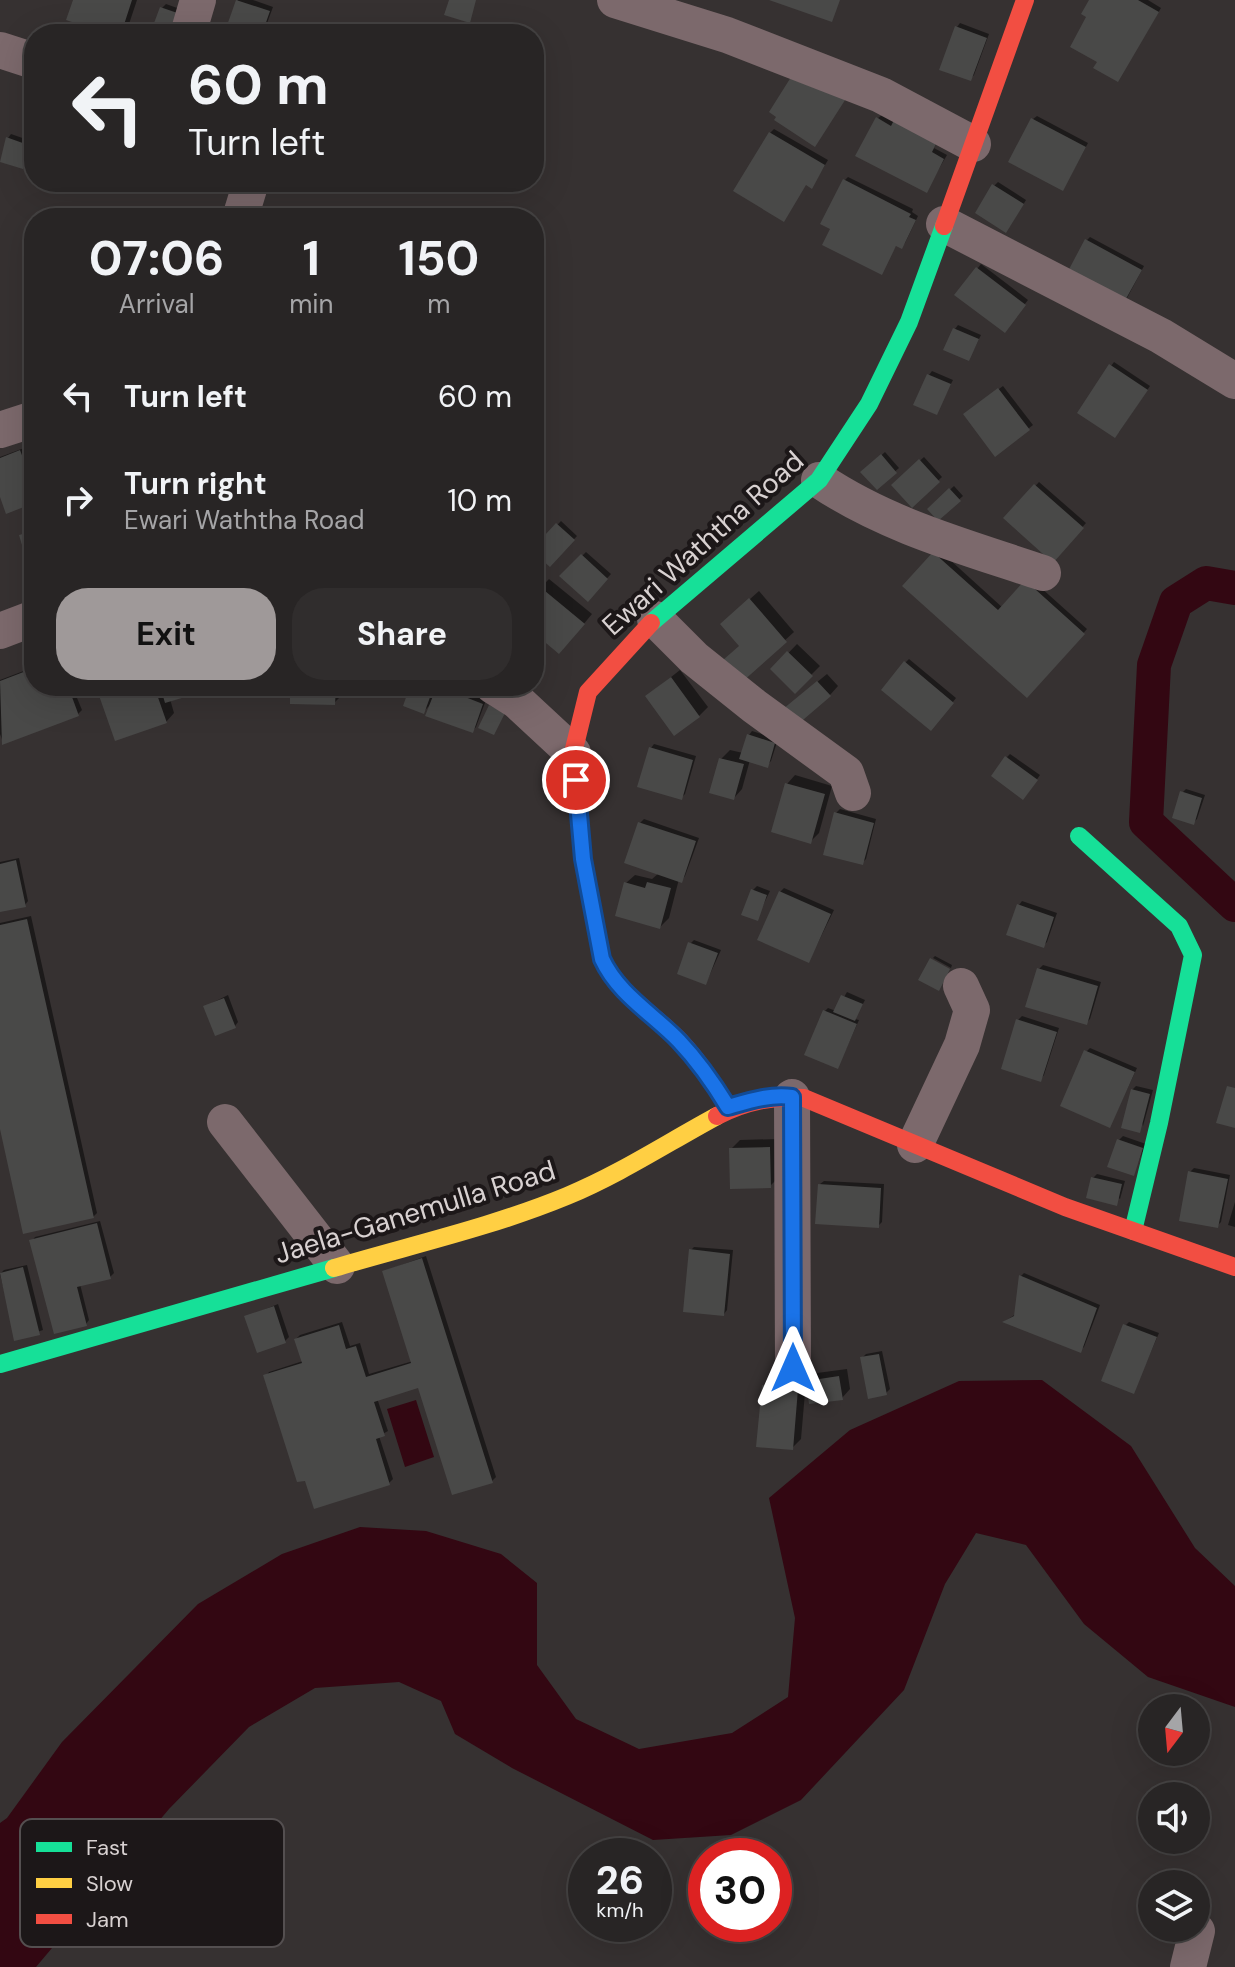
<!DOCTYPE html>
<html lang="en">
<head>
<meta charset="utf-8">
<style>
	body { margin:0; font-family:"DM Sans",sans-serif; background:#302d2d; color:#f1f3f6; height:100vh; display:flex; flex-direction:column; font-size:30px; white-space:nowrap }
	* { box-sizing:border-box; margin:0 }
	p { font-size:26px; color:#a5a5a7 }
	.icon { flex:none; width:44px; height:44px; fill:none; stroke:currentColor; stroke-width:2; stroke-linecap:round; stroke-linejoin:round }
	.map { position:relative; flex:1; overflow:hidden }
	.details { position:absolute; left:24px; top:208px; width:520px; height:488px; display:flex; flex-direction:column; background:#282525; border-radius:32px; box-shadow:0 8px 32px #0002,0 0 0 2px #444242 }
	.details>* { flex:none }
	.top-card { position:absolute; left:24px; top:24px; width:520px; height:168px; border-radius:32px; box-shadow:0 8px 32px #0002,0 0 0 2px #444242; background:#282525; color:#f1f3f6; overflow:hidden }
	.needle { width:52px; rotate:196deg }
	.fabs { position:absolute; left:1138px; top:1694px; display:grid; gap:16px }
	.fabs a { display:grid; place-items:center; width:72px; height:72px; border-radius:50%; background:#282525; box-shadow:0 8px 32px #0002,0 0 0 2px #444242; font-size:40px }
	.speed { position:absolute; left:568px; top:1838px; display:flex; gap:16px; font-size:40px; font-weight:700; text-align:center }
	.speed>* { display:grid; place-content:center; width:104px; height:104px; border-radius:50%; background:#282525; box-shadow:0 8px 32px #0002,0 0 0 2px #444242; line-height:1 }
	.speed small { font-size:20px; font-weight:400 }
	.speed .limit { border:12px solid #d22; background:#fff; color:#111 }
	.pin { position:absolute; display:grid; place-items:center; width:68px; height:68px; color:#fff; margin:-34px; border:4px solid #fff; border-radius:50%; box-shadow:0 2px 8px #0007 }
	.me { position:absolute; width:88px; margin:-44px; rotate:0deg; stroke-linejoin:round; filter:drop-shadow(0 0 6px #0008) }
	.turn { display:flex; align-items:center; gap:28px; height:168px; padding:0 32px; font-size:36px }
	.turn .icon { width:104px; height:104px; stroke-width:2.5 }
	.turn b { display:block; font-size:56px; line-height:68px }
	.eta { display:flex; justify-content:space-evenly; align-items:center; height:136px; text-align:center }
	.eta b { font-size:48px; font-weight:700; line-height:56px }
	.action { display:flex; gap:16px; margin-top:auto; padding:16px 32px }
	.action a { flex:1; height:92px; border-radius:32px; background:#9f9999; color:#111; font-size:32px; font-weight:700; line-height:92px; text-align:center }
	.action a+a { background:#302d2d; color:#f1f3f6 }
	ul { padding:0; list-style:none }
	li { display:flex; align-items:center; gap:24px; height:104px; padding:0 32px }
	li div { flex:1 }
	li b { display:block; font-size:30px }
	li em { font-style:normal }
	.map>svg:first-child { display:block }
	.water { fill:#330712 }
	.shadow { fill:#0007 }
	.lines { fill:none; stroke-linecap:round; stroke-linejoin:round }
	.canal { stroke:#330712; stroke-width:34 }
	.building { fill:#494948 }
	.street { stroke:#7c696c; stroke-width:36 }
	.fast { stroke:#16e098; stroke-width:18 }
	.slow { stroke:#ffcf43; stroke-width:18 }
	.jam { stroke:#f24e42; stroke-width:18 }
	.route-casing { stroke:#114b97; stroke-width:20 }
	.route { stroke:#1a73e8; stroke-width:14 }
	.labels { text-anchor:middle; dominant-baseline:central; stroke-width:8; stroke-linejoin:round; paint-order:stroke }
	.street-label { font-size:28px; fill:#d8d1d1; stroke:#1c1718 }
	.key { fill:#1c1718; stroke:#544f50; stroke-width:2 }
	.key-label { font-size:22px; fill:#d8d1d1 }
</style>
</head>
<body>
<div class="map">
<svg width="1235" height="1967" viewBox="0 0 1235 1967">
	<rect width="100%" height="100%" fill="#363131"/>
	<!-- water -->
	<path class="water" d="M1042,1380L1131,1446L1195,1548L1235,1586V1707L1148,1677L1084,1624L1026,1545L976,1533L945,1584L904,1690L801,1800L731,1835L653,1840L512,1768L455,1734L441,1701L399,1682L315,1688L249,1727L169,1809L36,1967H0V1823L7,1818L62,1742L198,1604L282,1554L360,1527L426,1531L501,1554L537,1583V1665L576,1719L639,1749L732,1733L788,1697L795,1618L769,1498L850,1430L959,1381Z
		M416,1400L434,1457L405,1467L387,1409Z"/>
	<!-- shadow -->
	<path class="shadow" d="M75,0H137L128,27L121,34H113Z
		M238,0H253L273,7L263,34H226Z
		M1092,0H1148L1161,8L1118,80L1089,16Z
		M166,4L194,14L152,34L162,8Z
		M960,23L989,34L974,75L970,79L957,27Z
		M882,115L944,130L934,148L947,155L926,191L878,118Z
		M1037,116L1088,143L1066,184L1033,119Z
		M774,129L828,160L815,182L770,133Z
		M11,134L34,142L23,166L8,138Z
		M848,177L913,209L912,212L918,216L905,243L901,246L897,244L881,272L833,228L844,181Z
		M998,182L1026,200L1010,226L994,186Z
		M1090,237L1144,266L1126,300L1087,240Z
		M981,264L1028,300L1008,326L957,295Z
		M958,325L981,335L969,359L955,329Z
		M1114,362L1150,386L1119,432L1111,366Z
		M932,371L953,380L936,413L929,375Z
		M1003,386L1033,425L995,454L969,411Z
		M24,448L34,474V501L0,492V457Z
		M885,452L899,468L877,487L863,472Z
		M924,457L942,477L912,505L893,485Z
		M1039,482L1086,523L1053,560L1006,518Z
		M954,486L963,496L938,518L929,509Z
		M561,521L577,536L550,565L534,549Z
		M938,549L1003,608L1030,578L1087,629L1027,696L905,586Z
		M586,552L611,574L588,599L562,576Z
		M549,579L592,614L568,643L534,631V595Z
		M759,591L794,632L742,679L741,646L731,616Z
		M797,644L820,666L795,691L773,669Z
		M909,659L956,698L935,725L905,663Z
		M34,667V686H95L75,693L82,710L78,714L3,742L0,734V680Z
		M680,670L708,707L699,716L647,696Z
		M827,674L838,686L830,695L794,701Z
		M98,686H215L170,699L174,713L166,722Z
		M292,686H343V694L334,703Z
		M412,686H435L432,693L439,686H449L486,700L476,727L472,731L432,703L424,711Z
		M752,731L778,739L771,761L767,765L750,760L742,789L734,798L721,759L730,750L743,753L749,735Z
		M654,744L696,756L685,794L681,798L651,748Z
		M1010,754L1040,775L1027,794L1007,757Z
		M795,775L832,786L819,833L810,842L787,784Z
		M1186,789L1205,795L1197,819L1193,823L1182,793Z
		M840,809L876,819L866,859L862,863L836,813Z
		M644,819L699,838L685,876L682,880L679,879L669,918L660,927L626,883L635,875L652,879L659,873L640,823Z
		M19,858L28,901L25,905L0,910V862Z
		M757,886L770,891L757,918L753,890Z
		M784,888L834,910L809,961L780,892Z
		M1022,901L1057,913L1047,942L1043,946L1019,905Z
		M31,916L97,1213L93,1217L0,1120V923Z
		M694,940L721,950L706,983L690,944Z
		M935,956L952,965L951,968L933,958Z
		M1043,965L1101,982L1090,1019L1086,1023L1039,969Z
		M847,992L865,1000L855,1019L859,1020L838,1067L824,1012L828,1008L836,1011Z
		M228,995L238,1022L235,1026L206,1006Z
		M1022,1016L1059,1028L1044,1075L1041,1079L1018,1020Z
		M1090,1048L1137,1068L1110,1126L1086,1052Z
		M1136,1086L1153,1090L1143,1126L1132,1090Z
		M1123,1136L1146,1144L1133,1174L1119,1140Z
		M778,1139L779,1177L770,1186L731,1149L740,1140Z
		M1194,1168L1230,1175L1221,1222L1217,1226L1190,1172Z
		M1097,1174L1125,1181L1120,1199L1093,1178Z
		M824,1181L884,1184L882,1222L878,1226L820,1184Z
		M1235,1202V1227L1228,1225Z
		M100,1221L114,1273L110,1277L80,1284L89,1320L86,1324L32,1241L35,1237Z
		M694,1247L733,1250L727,1310L724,1314L691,1250Z
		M426,1256L496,1477L492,1481L420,1385L377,1398L388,1431L379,1436L393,1479L389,1483L266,1376L269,1372L303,1361L296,1339L300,1335L342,1322L350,1346L360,1343L369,1374L413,1361L385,1271Z
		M27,1265L43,1330L16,1339L0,1274L4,1270Z
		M1024,1273L1100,1305L1084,1347L1080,1350L1005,1321L1016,1314L1021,1276Z
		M278,1304L289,1337L285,1341L246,1317Z
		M1129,1322L1159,1333L1134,1391L1125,1326Z
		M882,1351L890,1389L886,1393L862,1358L866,1354Z
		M847,1369L850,1389L842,1398L809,1381L817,1373Z
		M773,1377L806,1381L801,1439L792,1448L764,1386Z"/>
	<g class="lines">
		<!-- canal -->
		<path class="canal" d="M1235,588L1206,583L1176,602L1154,665L1146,822L1235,905"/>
	</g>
	<!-- building -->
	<path class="building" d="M73,0H132L121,34H107L66,20Z
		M236,0L270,11L262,34H224Z
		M449,0H476L470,23L444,15Z
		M769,0H840L832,22Z
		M1089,0H1138L1159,12L1118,82L1093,68L1097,62L1070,47L1086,17L1081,14Z
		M160,7L192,18L186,34H150Z
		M955,26L987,38L971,81L939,70Z
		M798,66L847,97L815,147L774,120L776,117L769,112Z
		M898,112L941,134L932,152L944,159L927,193L855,156L876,117L891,126Z
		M1031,118L1086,147L1063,191L1008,162Z
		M769,132L825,165L812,189L806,185L784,222L733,191Z
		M6,137L31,146L23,169L0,162Z
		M843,179L911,214L909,217L916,220L902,249L896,246L882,275L822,245L830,229L820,224Z
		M992,184L1024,204L1006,233L975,213Z
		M1085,239L1142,270L1122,306L1066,275Z
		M976,267L1026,305L1005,333L954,295Z
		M24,306H34V381H22Z
		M953,328L979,339L969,361L943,350Z
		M1109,364L1148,390L1115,438L1077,413Z
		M927,374L951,384L937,415L913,405Z
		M998,388L1030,430L995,457L963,414Z
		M20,450L34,487V503L6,514L0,497V458Z
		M881,454L897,473L877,490L860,472Z
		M919,459L940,482L912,508L891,485Z
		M1034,484L1084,528L1053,563L1003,518Z
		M949,488L961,501L938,521L927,509Z
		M556,523L575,540L550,567L534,553V547Z
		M34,531V582H33L19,535Z
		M933,552L998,610L1025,580L1085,634L1027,698L902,586Z
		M581,554L608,579L588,602L559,576Z
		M539,586L585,624L559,654L534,633V592Z
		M749,598L787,642L742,682L723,660L739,646L720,624Z
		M787,651L813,676L795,694L770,669Z
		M904,661L954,703L931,731L881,690Z
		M34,668V686H68L79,716L2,745L0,681Z
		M671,677L700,717L674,736L645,696Z
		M817,681L831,696L797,725L783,709Z
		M73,686H154L167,723L115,741L96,687L76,695Z
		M160,686H219V687L165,703Z
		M290,686H336L335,705L290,704Z
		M410,686H434L424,714L403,706Z
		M437,686L483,704L473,733L425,716Z
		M489,705L505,713L494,735L478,728Z
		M747,734L775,743L768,768L739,759Z
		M649,747L693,760L682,800L637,787Z
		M1005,756L1038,780L1023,800L991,776Z
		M719,758L744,764L734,800L709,793Z
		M785,783L825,794L811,844L771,832Z
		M1180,791L1202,798L1194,825L1172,818Z
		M834,812L874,823L863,865L823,855Z
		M638,822L696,841L682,883L624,863Z
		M16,860L26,907L0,912V864Z
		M624,882L645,888L647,882L671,888L660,929L615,916Z
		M751,889L767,895L758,921L741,915Z
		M779,891L831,914L809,963L757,940Z
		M1017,904L1054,917L1044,948L1006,935Z
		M27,919L94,1218L23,1234L0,1129V925Z
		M688,942L718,953L706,985L677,974Z
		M930,958L950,969L939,991L918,980Z
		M1037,968L1098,986L1087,1025L1025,1007Z
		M841,995L863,1004L855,1021L833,1012Z
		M224,998L236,1028L215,1036L203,1006Z
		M823,1010L857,1024L838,1069L804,1055Z
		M1016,1019L1057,1032L1041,1082L1001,1069Z
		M1084,1050L1135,1072L1110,1128L1060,1106Z
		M1227,1086L1235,1088V1128L1216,1123Z
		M1131,1089L1150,1094L1140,1133L1121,1128Z
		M1117,1139L1143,1148L1134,1176L1107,1167Z
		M770,1147L771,1188L730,1189L729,1148Z
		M1188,1171L1228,1179L1218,1228L1179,1221Z
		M1091,1177L1122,1184L1117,1206L1086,1198Z
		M818,1184L881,1188L879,1228L815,1224Z
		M97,1223L111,1279L77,1287L87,1326L54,1334L29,1240Z
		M689,1249L730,1254L724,1316L683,1312Z
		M422,1258L493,1483L452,1495L418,1388L374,1402L385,1436L376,1439L390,1485L314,1509L305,1481L297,1482L263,1375L302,1363L294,1339L339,1325L346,1349L356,1346L366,1377L411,1363L382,1271Z
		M23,1267L40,1335L14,1341L0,1273Z
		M1019,1275L1097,1308L1081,1353L1002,1322L1014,1316Z
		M274,1306L286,1343L257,1353L244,1316Z
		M1123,1324L1157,1337L1134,1394L1101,1381Z
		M879,1354L887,1395L868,1399L860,1357Z
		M839,1376L843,1400L809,1404L806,1381Z
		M762,1385L798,1389L793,1450L756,1447Z"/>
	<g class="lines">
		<!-- street -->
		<path class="street" d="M615,0L727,35L881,95L973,144
			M188,34L198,0
			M0,50L34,61
			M240,218L251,182
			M944,224L1161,336L1235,381
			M0,430L34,419
			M819,480C887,526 966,547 1043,573
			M655,619L694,658L754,706L846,773L853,793
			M0,631L34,618
			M493,686L517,701L573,753
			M792,1097L793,1368
			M225,1122L337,1266
			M915,1145L962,1045L972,1010L961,986
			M1188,1967L1197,1931"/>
		<!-- fast -->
		<path class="fast" d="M651,623L819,480L869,404L909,322L944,226
			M1079,836L1179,926L1193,955L1159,1123L1133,1231
			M0,1364L334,1268"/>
		<!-- slow -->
		<path class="slow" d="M334,1268C411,1245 492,1227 567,1196C620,1174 667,1143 717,1116"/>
		<!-- jam -->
		<path class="jam" d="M944,226L1025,0
			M651,623L588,692L573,753L583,859L602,959C619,995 653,1013 680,1041C699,1061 713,1084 728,1107
			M717,1116C746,1101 772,1096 804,1098L1065,1207L1235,1267"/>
	</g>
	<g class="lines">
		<defs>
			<path id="route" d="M576,780L583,859L602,959C618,994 653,1014 679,1041C698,1061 714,1084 728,1107C749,1101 770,1094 792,1097L793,1368"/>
		</defs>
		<!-- route casing -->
		<use href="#route" class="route-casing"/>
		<!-- route -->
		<use href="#route" class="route"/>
	</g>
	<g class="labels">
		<!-- street labels -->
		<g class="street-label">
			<text transform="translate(703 543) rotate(-42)">Ewari Waththa Road</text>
			<text transform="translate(415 1212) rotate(-17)">Jaela-Ganemulla Road</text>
		</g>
	</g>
	<!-- legend -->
	<rect x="20" y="1819" width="264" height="128" rx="12" class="key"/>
	<rect x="36" y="1842" width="36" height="10" fill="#16e098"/>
	<rect x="36" y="1878" width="36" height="10" fill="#ffcf43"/>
	<rect x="36" y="1914" width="36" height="10" fill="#f24e42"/>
	<g class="key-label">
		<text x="86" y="1855">Fast</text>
		<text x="86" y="1891">Slow</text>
		<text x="86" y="1927">Jam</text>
	</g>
</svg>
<div class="fabs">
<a><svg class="needle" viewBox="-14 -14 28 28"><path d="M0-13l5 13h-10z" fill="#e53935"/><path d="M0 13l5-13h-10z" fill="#a5a5a7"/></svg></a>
<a><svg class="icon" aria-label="sound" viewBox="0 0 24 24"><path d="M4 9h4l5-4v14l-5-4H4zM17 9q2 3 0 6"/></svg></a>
<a><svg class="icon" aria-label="layers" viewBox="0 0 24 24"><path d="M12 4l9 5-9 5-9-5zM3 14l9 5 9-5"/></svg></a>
</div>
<div class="speed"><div>26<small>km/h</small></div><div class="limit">30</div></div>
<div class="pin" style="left:576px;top:780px;background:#d93025"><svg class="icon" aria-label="arrive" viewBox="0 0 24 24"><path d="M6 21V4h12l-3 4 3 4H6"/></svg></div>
<svg class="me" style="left:793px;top:1368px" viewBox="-20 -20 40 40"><path d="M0-17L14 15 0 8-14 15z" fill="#1a73e8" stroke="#fff" stroke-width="4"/></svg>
<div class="top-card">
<div class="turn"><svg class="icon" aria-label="left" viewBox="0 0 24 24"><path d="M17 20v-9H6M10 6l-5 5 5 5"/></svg><div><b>60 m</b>Turn left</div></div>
</div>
<section class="details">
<div class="eta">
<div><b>07:06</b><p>Arrival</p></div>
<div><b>1</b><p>min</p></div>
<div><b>150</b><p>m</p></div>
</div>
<ul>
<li><svg class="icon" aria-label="left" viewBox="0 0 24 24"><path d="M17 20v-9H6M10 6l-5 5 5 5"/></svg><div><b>Turn left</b></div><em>60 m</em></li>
<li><svg class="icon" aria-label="right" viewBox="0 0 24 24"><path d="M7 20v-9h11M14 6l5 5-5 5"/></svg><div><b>Turn right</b><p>Ewari Waththa Road</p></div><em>10 m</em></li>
</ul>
<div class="action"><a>Exit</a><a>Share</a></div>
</section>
</div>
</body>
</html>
